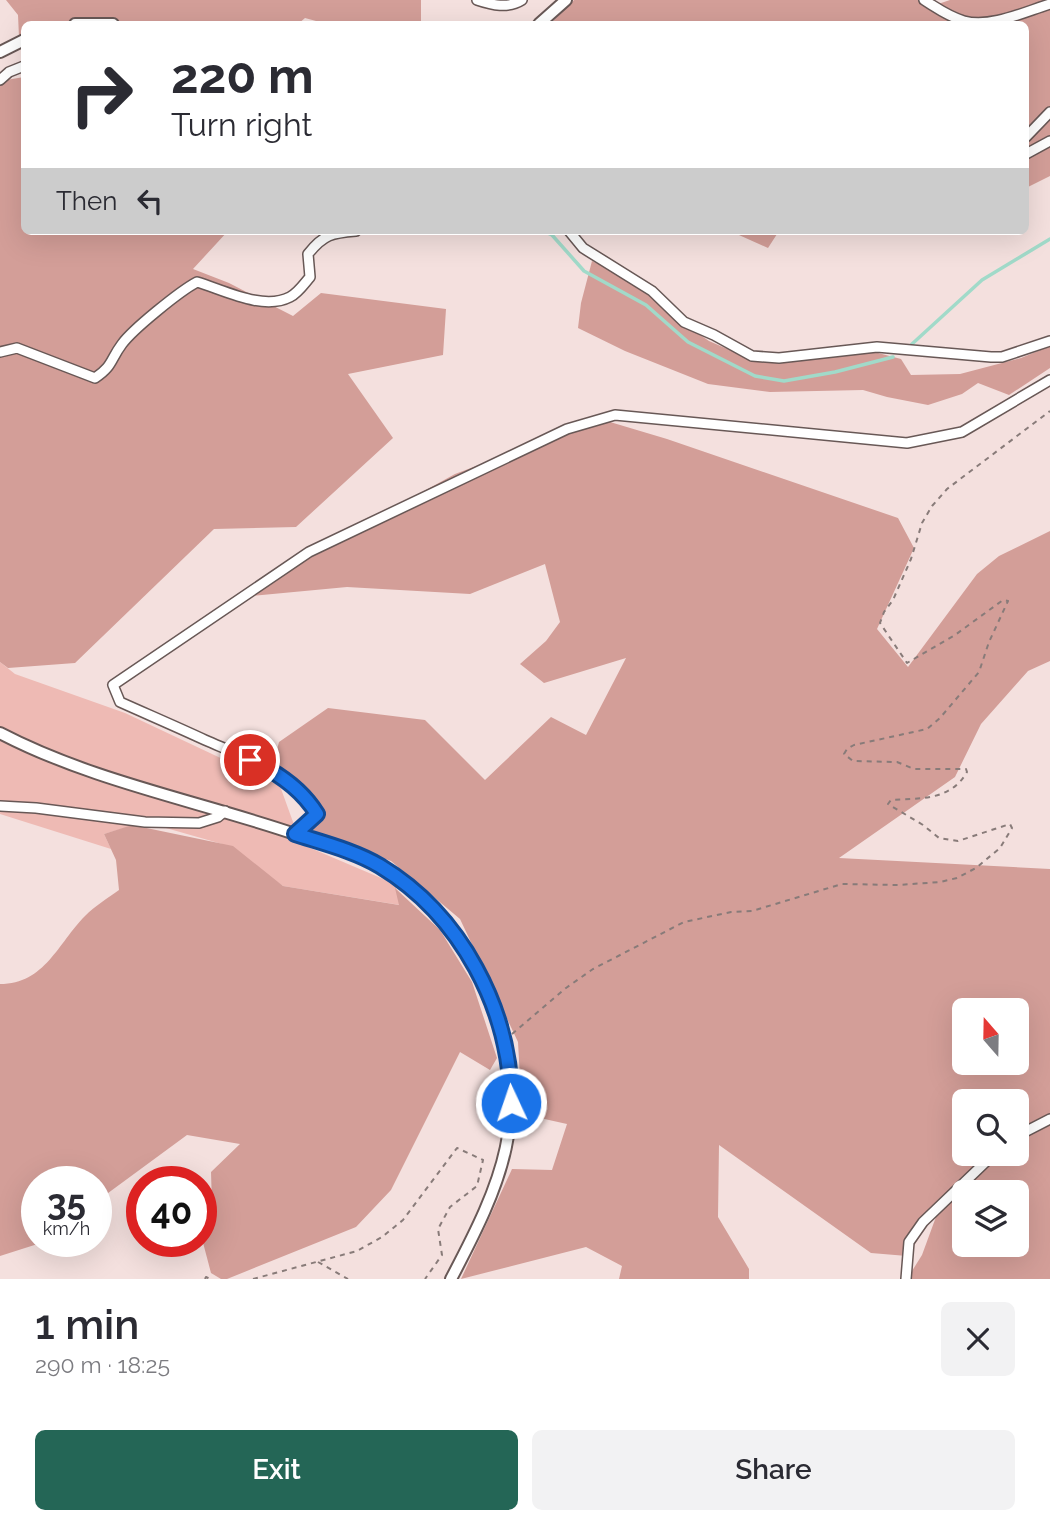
<!DOCTYPE html>
<html lang="en">
<head>
<meta charset="utf-8">
<style>
	body { margin:0; font-family:Raleway,sans-serif; background:#f2f2f3; color:#2b2b33; height:100vh; display:flex; flex-direction:column; font-size:26px; white-space:nowrap }
	* { box-sizing:border-box; margin:0 }
	p { font-size:23px; color:#7c7c81 }
	.icon { flex:none; width:38px; height:38px; fill:none; stroke:currentColor; stroke-width:2; stroke-linecap:round; stroke-linejoin:round }
	.map { position:relative; height:1279px; overflow:hidden }
	.panel { display:flex; flex-direction:column; background:#fff; flex:1 }
	.panel>* { flex:none }
	.banner { position:absolute; left:21px; top:21px; width:1008px; height:214px; border-radius:10px; box-shadow:0 7px 28px #0002; background:#fff; color:#2b2b33; overflow:hidden }
	.needle { width:46px; rotate:340deg }
	.fabs { position:absolute; left:952px; top:998px; display:grid; gap:14px }
	.fabs a { display:grid; place-items:center; width:77px; height:77px; border-radius:10px; background:#fff; box-shadow:0 7px 28px #0002; font-size:35px }
	.speed { position:absolute; left:21px; top:1166px; display:flex; gap:14px; font-size:35px; font-weight:700; text-align:center }
	.speed>* { display:grid; place-content:center; width:91px; height:91px; border-radius:50%; background:#fff; box-shadow:0 7px 28px #0002; line-height:1 }
	.speed small { font-size:18px; font-weight:400 }
	.speed .limit { border:10px solid #d22; background:#fff; color:#111 }
	.pin { position:absolute; display:grid; place-items:center; width:60px; height:60px; color:#fff; margin:-30px; border:4px solid #fff; border-radius:50%; box-shadow:0 2px 7px #0007 }
	.me { position:absolute; width:77px; margin:-38px; rotate:357deg; stroke-linejoin:round; filter:drop-shadow(0 0 5px #0008) }
	.turn { display:flex; align-items:center; gap:24px; height:147px; padding:0 35px; font-size:32px }
	.turn .icon { width:91px; height:91px; stroke-width:2.5 }
	.turn b { display:block; font-size:49px; line-height:60px }
	.then { display:flex; align-items:center; height:66px; padding:0 35px; background:#0003; gap:14px; font-size:26px }
	.round { display:grid; place-items:center; flex:none; width:74px; height:74px; border-radius:10px; background:#f2f2f3 }
	.head { display:flex; align-items:center; justify-content:space-between; height:119px; padding:0 35px }
	h1 { font-size:42px; font-weight:600; line-height:52px }
	.cta { display:flex; gap:14px; margin-top:auto; padding:14px 35px }
	.cta a { flex:1; height:80px; border-radius:10px; background:#246656; color:#fff; font-size:28px; font-weight:600; line-height:80px; text-align:center }
	.cta a+a { background:#f2f2f3; color:#2b2b33 }
	.map>svg:first-child { display:block }
	.green { fill:#eebab4 }
	.forest { fill:#d39e98; fill-rule:evenodd }
	.lines { fill:none; stroke-linecap:round; stroke-linejoin:round }
	.stream { stroke:#a1dac9; stroke-width:3.5 }
	.minor-casing { stroke:#685856; stroke-width:12 }
	.tertiary-casing { stroke:#685856; stroke-width:14 }
	.path { stroke:#887b79; stroke-width:2; stroke-dasharray:5 5; stroke-linecap:butt }
	.minor { stroke:#fff; stroke-width:9 }
	.tertiary { stroke:#fff; stroke-width:10 }
	.route-casing { stroke:#114b97; stroke-width:18 }
	.route { stroke:#1a73e8; stroke-width:12 }
</style>
</head>
<body>
<div class="map">
<svg width="1050" height="1279" viewBox="0 0 1050 1279">
	<rect width="100%" height="100%" fill="#f4e0de"/>
	<!-- green -->
	<path class="green" d="M0,662L15,674L125,713L280,786L301,844L395,884L400,905L283,886L222,844L145,822L104,834L111,849L0,814Z"/>
	<!-- forest -->
	<path class="forest" d="M6,0H421V24H327L305,18L298,24H24V36L19,37L18,15Z
		M574,0H934L938,4L950,0H1050V176L1026,188V24H550Z
		M24,77V231H228L193,269L229,283L293,316L321,293L446,309L443,355L348,374L393,438L296,527L214,529L75,663L8,668L0,662V81Z
		M730,231H779L768,248Z
		M592,261L640,284L677,319L709,341L755,361L859,348L901,359L911,375L960,374L1021,358L1050,346V368L1009,395L978,383L962,394L928,405L887,397L863,390L770,392L708,384L625,351L578,328L581,303Z
		M600,419L667,439L898,518L914,548L877,629L908,667L977,574L999,556L1050,531V661L1028,671L981,724L955,777L839,858L1050,869V1279H907L922,1255L940,1206L907,1256L871,1253L719,1145L718,1217L749,1269V1279H619L622,1266L586,1247L461,1279L512,1169L552,1170L567,1124L522,1114L518,1042L460,919L391,861L301,830L316,814L272,768L279,742L328,708L425,720L485,780L551,717L586,735L626,658L544,683L520,664L546,641L560,622L545,564L470,594L347,587L240,597L333,541L455,474ZM964,1010H1017V1062H964ZM964,1101H1017V1153H964ZM964,1192H1017V1244H964Z
		M132,825L233,846L283,886L399,905L395,888L440,930L472,982L497,1058L490,1070L460,1052L391,1190L356,1227L227,1279H221L211,1273L201,1235V1205L203,1201L212,1204L211,1172L240,1144L187,1135L104,1196L96,1207V1181H37V1241H47L0,1256V984C45,984 58,943 85,916C95,906 108,898 119,890L116,860L104,834Z"/>
	<g class="lines">
		<!-- stream -->
		<path class="stream" d="M543,231L552,235L584,271L646,305L688,342L755,376L784,381L835,372L893,357
			M912,344L982,280L1050,239"/>
		<defs>
			<path id="minor" d="M477,0C492,5 508,9 522,0
				M924,0C937,8 949,17 964,21C991,28 1024,12 1050,4
				M0,80L9,72L24,66
				M1026,137L1050,112
				M1026,154L1050,141
				M569,231L583,248L652,291L684,322L714,335L752,356L779,358L877,347L991,357H1002L1050,341
				M0,352L17,348L95,378C113,366 110,360 122,344C133,329 180,291 197,282C224,290 263,311 290,297C298,293 304,284 310,277L308,254C324,234 332,233 356,231
				M0,806L36,808L145,822L199,823L218,817L225,811
				M295,834L317,814C292,773 246,758 205,740C177,727 149,715 120,702L113,685L309,552L567,429L615,415L907,443L962,432L1050,380
				M1017,1136L1050,1119
				M906,1279L909,1242L923,1222L995,1153"/>
			<path id="tertiary" d="M75,24H113
				M539,24L566,0
				M0,52L24,40
				M0,733C92,781 198,801 295,834C323,844 354,850 379,866C432,897 473,950 493,1007C532,1117 502,1182 451,1279"/>
		</defs>
		<!-- minor casing -->
		<use href="#minor" class="minor-casing"/>
		<!-- tertiary casing -->
		<use href="#tertiary" class="tertiary-casing"/>
		<!-- path -->
		<path class="path" d="M512,1034L566,988L593,969L684,922L731,912L752,911L842,884L898,885L940,882L957,878L976,868L1000,848L1012,828L1010,824L958,841L939,838L923,825L888,804L891,800C921,798 950,801 967,772L966,769H914L897,762L853,761L844,754L847,749L854,745L927,729L940,718L979,672L989,642L1008,601L1003,600L955,635L907,663L880,623L884,612L893,600L911,559L922,523L932,506L947,489L1050,411
			M318,1262L348,1279
			M205,1279L206,1277L210,1279
			M253,1279L357,1251L382,1237L403,1220L457,1148L483,1160L477,1186L450,1207L438,1229L442,1255L425,1279"/>
		<!-- minor -->
		<use href="#minor" class="minor"/>
		<!-- tertiary -->
		<use href="#tertiary" class="tertiary"/>
	</g>
	<g class="lines">
		<defs>
			<path id="route" d="M250,760C277,772 301,788 317,814L295,834C323,843 355,851 380,866C461,915 511,1010 511,1103"/>
		</defs>
		<!-- route casing -->
		<use href="#route" class="route-casing"/>
		<!-- route -->
		<use href="#route" class="route"/>
	</g>
</svg>
<div class="fabs">
<a><svg class="needle" viewBox="-14 -14 28 28"><path d="M0-13l5 13h-10z" fill="#e53935"/><path d="M0 13l5-13h-10z" fill="#7c7c81"/></svg></a>
<a><svg class="icon" aria-label="search" viewBox="0 0 24 24"><circle cx="10" cy="10" r="6"/><path d="M15 15l6 6"/></svg></a>
<a><svg class="icon" aria-label="layers" viewBox="0 0 24 24"><path d="M12 4l9 5-9 5-9-5zM3 14l9 5 9-5"/></svg></a>
</div>
<div class="speed"><div>35<small>km/h</small></div><div class="limit">40</div></div>
<div class="pin" style="left:250px;top:760px;background:#d93025"><svg class="icon" aria-label="arrive" viewBox="0 0 24 24"><path d="M6 21V4h12l-3 4 3 4H6"/></svg></div>
<svg class="me" style="left:511px;top:1103px" viewBox="-20 -20 40 40"><circle r="17" fill="#1a73e8" stroke="#fff" stroke-width="3"/><path d="M0-11L8 9 0 5-8 9z" fill="#fff"/></svg>
<div class="banner">
<div class="turn"><svg class="icon" aria-label="right" viewBox="0 0 24 24"><path d="M7 20v-9h11M14 6l5 5-5 5"/></svg><div><b>220 m</b>Turn right</div></div>
<div class="then">Then<svg class="icon" aria-label="left" viewBox="0 0 24 24"><path d="M17 20v-9H6M10 6l-5 5 5 5"/></svg></div>
</div>
</div>
<section class="panel">
<div class="head"><div><h1>1 min</h1><p>290 m · 18:25</p></div><a class="round"><svg class="icon" aria-label="close" viewBox="0 0 24 24"><path d="M6 6l12 12M18 6L6 18"/></svg></a></div>
<div class="cta"><a>Exit</a><a>Share</a></div>
</section>
</body>
</html>
